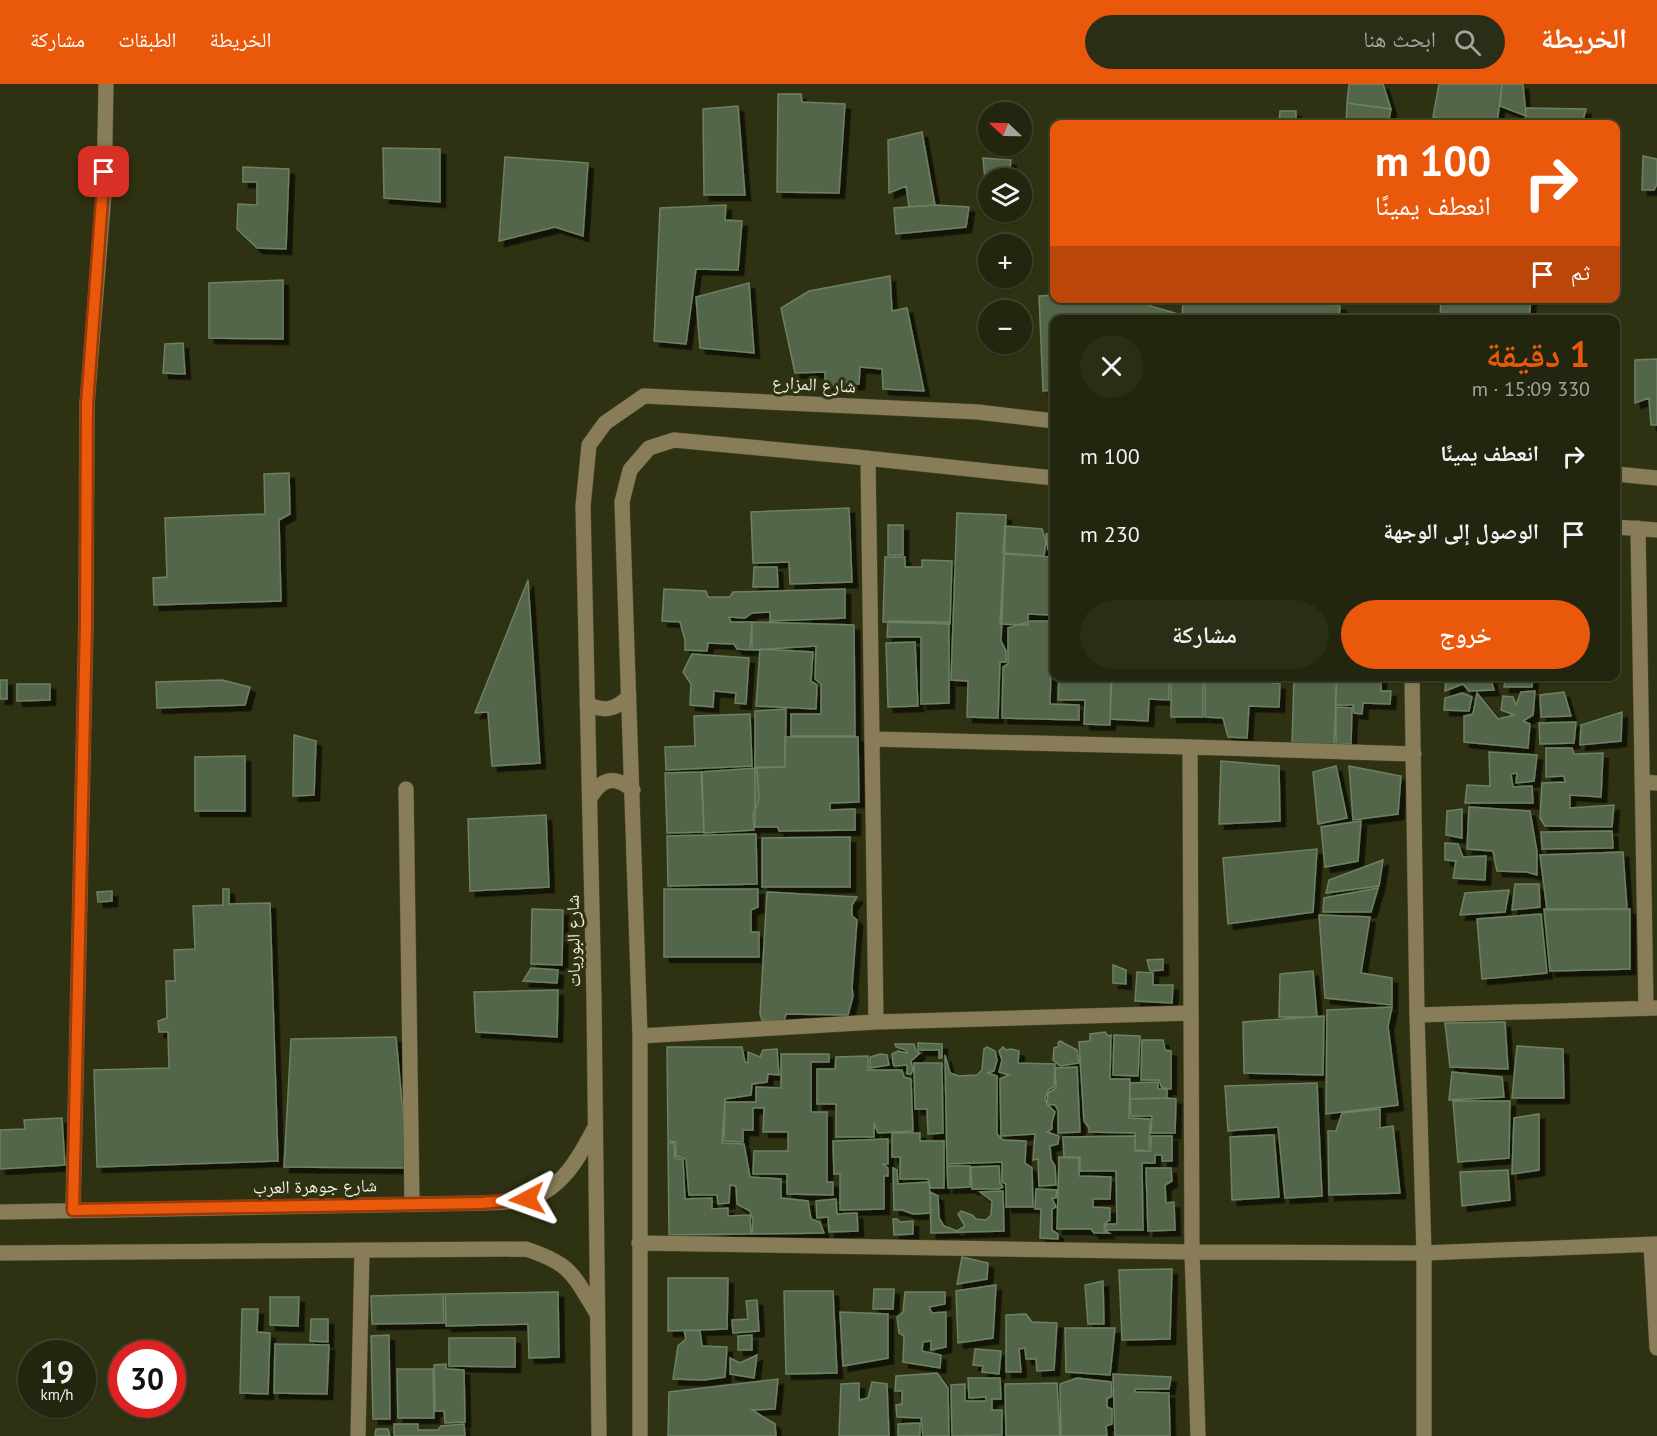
<!DOCTYPE html>
<html lang="ar">
<head>
<meta charset="utf-8">
<style>
	body { margin:0; font-family:"PT Sans","Noto Naskh Arabic",sans-serif; background:#2b2e17; color:#f1f3f6; direction:rtl; height:100vh; display:flex; flex-direction:column; font-size:22px; white-space:nowrap }
	* { box-sizing:border-box; margin:0 }
	p { font-size:20px; color:#a3a59e }
	.icon { flex:none; width:33px; height:33px; fill:none; stroke:currentColor; stroke-width:2; stroke-linecap:round; stroke-linejoin:round }
	.map { position:relative; flex:1; overflow:hidden; direction:ltr }
	.drawer { position:absolute; left:1050px; top:231px; width:570px; height:366px; display:flex; flex-direction:column; background:#23260e; border-radius:12px; box-shadow:0 2px 4px #0004,0 0 0 2px #40432e; direction:rtl }
	.drawer>* { flex:none }
	.guide { position:absolute; left:1050px; top:36px; width:570px; height:183px; border-radius:12px; box-shadow:0 2px 4px #0004,0 0 0 2px #40432e; direction:rtl; background:#ea580c; color:#fff; overflow:hidden }
	.needle { width:39px; rotate:292deg }
	.buttons { position:absolute; left:978px; top:18px; display:grid; gap:12px }
	.buttons a { display:grid; place-items:center; width:54px; height:54px; border-radius:50%; background:#23260e; box-shadow:0 2px 4px #0004,0 0 0 2px #40432e; font-size:30px }
	.speed { position:absolute; left:18px; top:1256px; display:flex; gap:12px; font-size:30px; font-weight:700; text-align:center }
	.speed>* { display:grid; place-content:center; width:78px; height:78px; border-radius:50%; background:#23260e; box-shadow:0 2px 4px #0004,0 0 0 2px #40432e; line-height:1 }
	.speed small { font-size:15px; font-weight:400 }
	.speed .limit { border:9px solid #d22; background:#fff; color:#111 }
	.pin { position:absolute; display:grid; place-items:center; width:51px; height:51px; color:#fff; margin:-26px; border-radius:12px; box-shadow:0 3px 9px #0006 }
	.me { position:absolute; width:66px; margin:-33px; rotate:266deg; stroke-linejoin:round; filter:drop-shadow(0 0 4px #0008) }
	.turn { display:flex; align-items:center; gap:21px; height:126px; padding:0 30px; font-size:27px }
	.turn .icon { width:78px; height:78px; stroke-width:2.5 }
	.turn b { display:block; font-size:42px; line-height:51px }
	.then { display:flex; align-items:center; height:57px; padding:0 30px; background:#0003; gap:12px; font-size:22px }
	.round { display:grid; place-items:center; flex:none; width:63px; height:63px; border-radius:32px; background:#2b2e17 }
	.head { display:flex; align-items:center; justify-content:space-between; height:102px; padding:0 30px }
	h1 { font-size:36px; font-weight:600; line-height:45px; color:#ea580c }
	.button { display:flex; gap:12px; margin-top:auto; padding:12px 30px }
	.button a { flex:1; height:69px; border-radius:36px; background:#ea580c; color:#fff; font-size:24px; font-weight:600; line-height:69px; text-align:center }
	.button a+a { background:#2b2e17; color:#f1f3f6 }
	ul { padding:0; list-style:none }
	li { display:flex; align-items:center; gap:18px; height:78px; padding:0 30px }
	li div { flex:1 }
	li b { display:block; font-size:22px }
	li em { font-style:normal }
	header { display:flex; align-items:center; gap:36px; box-sizing:border-box; height:84px; padding:0 30px; background:#ea580c; color:#fff }
	header strong { font-size:28px }
	nav { display:flex; gap:33px; margin-inline-start:auto; font-size:21px }
	.search { width:420px; height:54px; background:#2b2e17; display:flex; align-items:center; gap:15px; box-sizing:border-box; padding:0 21px; border-radius:33px; color:#a3a59e; font-size:22px }
	.map>svg:first-child { display:block }
	.building { fill:#536649; stroke:#6d8163; stroke-width:1.5; filter:url(#shadow) }
	.lines { fill:none; stroke-linecap:round; stroke-linejoin:round }
	.minor-casing { stroke:#4a4d2f; stroke-width:16 }
	.minor { stroke:#897d59; stroke-width:15 }
	.route-casing { stroke:#983908; stroke-width:15 }
	.route { stroke:#ea580c; stroke-width:10 }
	.labels { text-anchor:middle; dominant-baseline:central; stroke-width:6; stroke-linejoin:round; paint-order:stroke }
	.street-label { font-size:18px; fill:#eff2e0; stroke:#2f3212 }
</style>
</head>
<body>
<header>
<strong>الخريطة</strong>
<div class="search"><svg class="icon" aria-label="search" viewBox="0 0 24 24"><circle cx="10" cy="10" r="6"/><path d="M15 15l6 6"/></svg>ابحث هنا</div>
<nav><a>الخريطة</a><a>الطبقات</a><a>مشاركة</a></nav>
</header>
<div class="map">
<svg width="1657" height="1352" viewBox="0 0 1657 1352">
	<defs>
		<filter id="shadow"><feDropShadow dx="5.5" dy="5.5" stdDeviation="0" flood-color="#0009"/></filter>
	</defs>
	<rect width="100%" height="100%" fill="#2f3212"/>
	<!-- building -->
	<path class="building" d="M1349,0H1383L1391,25L1347,19Z
		M1439,0H1502L1497,40L1475,39L1474,40H1451L1452,38L1433,33Z
		M1502,0H1523L1526,32L1500,22Z
		M778,10H801L802,18L845,20L839,109L777,108Z
		M1347,19L1391,25L1388,40H1346Z
		M738,22L745,111H704L703,25Z
		M1526,24L1586,25L1582,40H1525Z
		M1280,27H1296V40H1279Z
		M922,48L935,121L909,123L906,102L889,109L888,56Z
		M383,64L440,65V118L384,114Z
		M1643,72L1657,75V100L1654,106H1642Z
		M505,73L588,79L583,152L555,143L499,157Z
		M983,74L1011,76L1009,94H988L987,119Z
		M243,83L289,85L286,165L257,164L237,145L238,120L257,121V98H243Z
		M726,121L725,136L742,137L738,186L696,185L686,260L654,257L660,124Z
		M935,121L969,123L966,143L896,150L894,124Z
		M890,192L892,227L907,224L924,307L883,305L882,285L860,283L859,300L825,302V288L795,289L781,224L809,207Z
		M283,196V255L209,254V199Z
		M749,199L754,269L700,264L696,213Z
		M1054,211V214L1137,218L1182,231V236H1054V306L1043,307L1039,212Z
		M1183,214L1340,221L1339,236H1182Z
		M1441,214H1531L1529,236H1440Z
		M183,259L185,290L163,289L165,260Z
		M1657,275V341H1651L1649,314L1635,319V276Z
		M289,389L290,430L279,436L281,517L154,521L153,494L167,493L165,434L265,430L264,390Z
		M849,424L852,498L790,500L789,478L753,479L751,428Z
		M957,429L1006,431L1001,557L1006,567V578H1000L998,634L967,633L968,597L951,596Z
		M888,441H903V471H888Z
		M1005,442L1042,445L1046,458L1044,472L1003,469Z
		M1046,450H1054V466H1048Z
		M1004,470L1054,473L1052,531L1028,530V541L1000,540Z
		M885,473H905V483H922V476L952,477L950,540L883,538Z
		M754,483H777L778,503H753Z
		M528,496L540,679L492,682L488,628L475,629Z
		M664,505L706,507L708,513H730L733,508L845,505V534L770,537V528L752,529L745,534L729,533L731,538H752L750,566L737,565L734,560L708,559L707,567L685,566V556L680,538L662,537Z
		M888,537L949,538V619L921,620V553H887Z
		M1031,537H1052V549H1054V584H1051L1050,620L1079,621V636L1002,634L1003,583L1008,580V544Z
		M752,538L854,541L855,652H791V630H821V600L815,595L816,562L752,566Z
		M915,558L918,622L888,623L886,559Z
		M760,565L813,568L811,597L817,601L816,625L756,622Z
		M692,570L749,574L746,620L735,619L736,609L714,607L713,623L690,621L691,600L683,588Z
		M1059,592H1111L1110,641L1084,640L1085,616H1058Z
		M1112,592H1169V616L1149,615L1148,637L1110,635Z
		M1171,592H1203V633H1171Z
		M1205,592H1269L1271,599L1280,600L1279,623L1249,622L1247,654L1228,653L1223,634L1205,633Z
		M1294,592H1337L1334,661L1292,660Z
		M1337,592H1381V607H1391L1390,620L1363,619L1362,630L1354,629L1353,621H1335Z
		M1490,592L1494,606L1469,607L1463,600L1445,607L1446,593Z
		M1506,592H1533L1532,603H1504Z
		M0,596H7V615H0Z
		M222,596L250,603L245,621L157,624L156,598Z
		M17,600H50V616L17,617Z
		M1535,607L1533,631L1523,637L1530,640L1528,664L1464,658V632L1473,630L1477,609L1498,635L1514,631L1501,626L1503,612L1513,613L1516,621L1521,608Z
		M1564,608L1571,632L1541,633L1540,611Z
		M1462,609L1472,613L1469,627L1444,626L1445,614Z
		M1336,623L1352,624L1351,660H1336Z
		M786,625L785,683L755,684V627Z
		M1622,628L1621,657L1580,661L1581,641Z
		M750,630L752,682L666,686L665,663L695,662L694,632Z
		M1576,638L1574,659L1540,660L1539,639Z
		M294,651L316,657L314,711L293,712Z
		M785,653H858L859,718L830,719V726L855,725V746L779,747L778,743H755V683H785Z
		M1546,664H1572L1574,670L1603,669L1601,713L1570,711V724L1614,721L1612,743L1545,742L1540,734L1542,699L1565,698L1564,692L1546,693Z
		M1489,668L1537,671L1534,697L1516,699L1517,689L1511,690L1513,703L1532,702L1533,719H1465L1467,701L1490,702Z
		M245,672V727H195V673Z
		M1221,677L1279,682L1280,737L1219,740Z
		M1336,682L1347,734L1318,740L1313,688Z
		M1349,682L1401,692L1398,730L1353,736Z
		M757,684L759,715L753,731L754,746L704,749L701,688Z
		M702,688L704,748L667,749L665,689Z
		M1469,723L1530,727L1537,768V791L1527,788L1497,787L1493,767L1467,765Z
		M1462,725V754L1446,751L1447,727Z
		M546,731L549,803L470,807L468,735Z
		M1361,737L1358,777L1325,783L1321,743Z
		M1612,747L1613,764L1542,765L1541,748Z
		M756,750L757,800L668,802L667,752Z
		M850,753V803H762V754Z
		M1445,759L1458,760L1463,773L1486,772L1485,796L1453,794L1456,777L1445,776Z
		M1317,765L1313,828L1228,840L1223,774Z
		M1623,768L1627,825L1547,826L1540,771Z
		M1383,776L1379,802L1326,809L1329,796Z
		M1515,800H1539L1540,823L1512,826Z
		M1378,804L1371,828H1323L1324,814Z
		M223,805H229V820L270,819L278,1077L97,1083L94,986L169,984L168,948H159L158,937L167,934L166,897H175L174,866L195,865L193,822L223,821Z
		M664,805H758V823L751,826V848H759V873H664Z
		M1509,806L1505,828L1460,831L1465,809Z
		M112,807V817L98,818L97,808Z
		M767,808L857,813L852,821V832L857,836L852,903L853,912L848,931L786,930L784,938L762,936L760,930Z
		M532,825L563,826L562,881L531,880Z
		M1544,825H1630V885L1550,887Z
		M1541,830L1547,889L1482,895L1477,835Z
		M1319,831L1370,833L1361,889L1392,894V921L1325,914Z
		M1163,875V886L1150,887L1147,876Z
		M1113,881L1126,886V900L1113,899Z
		M531,884L558,886L557,899L523,897Z
		M1313,887L1317,933H1279L1280,890Z
		M1137,888L1153,889V901H1173L1172,919L1135,917Z
		M558,906L557,953L476,948L474,908Z
		M1392,923L1388,942L1398,1021L1326,1030L1327,926Z
		M1324,932L1323,991L1244,989L1243,938Z
		M1505,938L1508,985L1450,983L1445,939Z
		M1105,948L1108,952L1111,951L1110,995H1130L1129,1034L1150,1035L1149,1067L1135,1066V1049L1089,1048V1044L1084,1037L1079,958L1090,957V950Z
		M1114,951L1140,952L1138,992L1113,991Z
		M396,953L408,1084L284,1083L291,955Z
		M1142,956H1163L1165,966L1171,967V1005L1162,1004L1159,996H1141Z
		M1060,957L1077,966L1079,979L1060,982L1053,976L1054,964L1059,962L1058,959Z
		M918,959L942,960V974H939V966H918Z
		M895,960H914L916,967L920,969L911,977L913,986L911,990H907V981L894,982L893,979L892,970L898,967L907,969L906,966L896,963Z
		M1517,962L1563,965L1564,1014H1512Z
		M667,963H742L745,978L748,979V968L760,973L763,966L777,965L779,991L768,990L767,998L752,1000L751,1011L725,1015L722,1059L744,1060L750,1093L781,1095V1114L808,1117L811,1135L820,1138L824,1149L752,1150L753,1136L750,1127L737,1120L736,1102L730,1101L729,1119L718,1120L717,1111H689L686,1075L676,1072V1058L668,1057Z
		M987,963L995,967L997,976L994,987L988,989L997,992V1050L1003,1056L1026,1057L1025,1079L1032,1084L1033,1123H1006V1100L1002,1098V1078L947,1080L945,971L950,989L959,992L977,991L982,986L984,965Z
		M1003,963L1006,966L1011,965L1019,967L1018,979L1055,980L1054,1003L1049,1005L1045,1014L1047,1020L1055,1028L1052,1038V1045L1047,1048L1059,1052L1058,1060L1050,1062L1051,1075L1055,1082L1056,1101L1039,1102L1038,1075L1033,1076L1035,1050L1001,1052L1000,995L1009,991L999,988L1002,976L999,967Z
		M781,970H829V978H811V1028H827V1098H833V1111L787,1110V1090H753L754,1067H788V1048H763L764,1024H753V1046H743V1058L724,1057L725,1018H756V1003L781,1004Z
		M880,970L887,971L889,981L870,984V973Z
		M868,972V986H902L904,993L911,995L913,1047L878,1049L874,1039V1053H836V1020H817V985H835L836,973Z
		M914,979H942L943,1049L928,1050L927,1025H915Z
		M1077,983L1080,1048L1058,1049V1026L1055,1021L1047,1020L1048,1009L1056,1004L1055,984Z
		M1452,988L1502,993L1504,1013L1449,1016Z
		M1158,998V1005H1167V1014L1130,1015V999Z
		M1317,999L1322,1112L1285,1114L1278,1043L1228,1047L1225,1002Z
		M1167,1014L1176,1015L1175,1049H1151L1152,1032H1131L1130,1015Z
		M1453,1017H1510L1509,1074L1458,1078Z
		M1380,1025V1044L1393,1042L1400,1109L1329,1111L1328,1047H1336L1342,1029Z
		M1539,1030V1086L1512,1090L1514,1034Z
		M62,1034L65,1081L0,1085V1046L25,1045L24,1036Z
		M892,1049H920V1057H944V1104H931L928,1095H900V1073H892Z
		M1274,1051L1279,1113L1232,1116L1230,1053Z
		M1135,1052V1067H1151V1052H1172V1077H1162V1071H1155V1079H1142L1143,1146H1106V1140H1117L1116,1087H1080V1073H1064L1063,1053Z
		M888,1055V1080H883L888,1084V1092H884V1125L840,1126V1090H834L833,1057Z
		M668,1059H674L675,1074L683,1076L685,1115L712,1114V1125L728,1124V1132L750,1131L751,1150L669,1151Z
		M1059,1073L1079,1074V1092L1111,1093L1110,1115H1093V1123L1110,1124V1136L1105,1139L1104,1146L1109,1149H1094L1091,1145H1057Z
		M947,1082H970V1103L948,1104Z
		M999,1082L1000,1099L1003,1103L999,1105H972L971,1083Z
		M893,1084L897,1086L898,1100L929,1098L931,1129L913,1130L902,1126H894Z
		M1146,1084H1171L1172,1097L1165,1101L1166,1119L1174,1118L1175,1146L1148,1147Z
		M1508,1086L1510,1116L1462,1122L1460,1088Z
		M1036,1105L1057,1106L1056,1114H1052L1056,1123L1052,1125V1146L1058,1150V1155L1040,1154L1041,1125H1035Z
		M1003,1107L1004,1147L931,1149L930,1108L938,1112L939,1134L944,1142L957,1147L965,1142L958,1130L961,1127L972,1131L976,1135L986,1136L991,1131L992,1117L980,1108Z
		M836,1115L837,1130L857,1129L858,1147L829,1148L828,1133L817,1134L816,1117Z
		M893,1135H897L900,1138L913,1137V1150L894,1151Z
		M962,1173L988,1179L987,1195L957,1200Z
		M1172,1185L1170,1255L1122,1256L1119,1186Z
		M668,1194H728L727,1245L668,1247Z
		M1103,1197L1104,1240H1088L1085,1201Z
		M996,1201L993,1254L958,1259L956,1207Z
		M874,1205H894L893,1225H873Z
		M784,1207H833L837,1289L786,1290Z
		M558,1208L559,1273L529,1274L528,1240L446,1242L445,1210Z
		M905,1208H945V1220L929,1223L932,1229L946,1228V1263L931,1266V1257L923,1258L922,1267L941,1271L940,1284L903,1278L904,1252L899,1249L897,1233L903,1228Z
		M443,1210L444,1239L372,1240L371,1212Z
		M270,1213H299L298,1242L270,1241Z
		M757,1216L759,1247L733,1249L732,1236L748,1235L746,1217Z
		M242,1225H258L257,1248L270,1249L268,1310L240,1309Z
		M840,1228L888,1230V1274L843,1282Z
		M1026,1230L1032,1238L1057,1239L1054,1286L1037,1287L1036,1275H1026L1025,1264L1019,1265L1021,1288H1006V1231Z
		M311,1235H328V1258L310,1257Z
		M1065,1244H1115L1110,1291L1066,1288Z
		M684,1246L700,1247L702,1262L727,1263L725,1293L704,1296L673,1295L678,1262L686,1255Z
		M389,1251L390,1335H373L371,1252Z
		M752,1251V1266H738V1252Z
		M449,1254H515V1283L449,1282Z
		M275,1260L329,1261L327,1310L274,1309Z
		M975,1265L1001,1267L999,1290L982,1288L983,1282L973,1281Z
		M757,1271L754,1294L730,1290V1274L740,1279Z
		M446,1280V1285L464,1286L465,1338L445,1339L444,1327H435L434,1281Z
		M397,1285H433L434,1334H398Z
		M937,1289L948,1304L949,1352H923L921,1334L897,1333L896,1321L902,1320V1307H895L896,1292Z
		M1113,1290L1171,1293L1169,1305H1135V1308L1169,1309L1170,1352H1115Z
		M968,1294H1000L1001,1315H992V1326H1002V1351L952,1352L951,1301L965,1300V1317H986V1313L969,1314Z
		M1077,1294L1111,1298L1112,1312L1107,1315V1323L1112,1325V1340L1106,1342L1107,1352H1061L1060,1300Z
		M778,1295L775,1325L752,1326L775,1340L776,1352H668L669,1308Z
		M872,1298L887,1300L889,1352H839L841,1300L859,1299V1316L868,1314Z
		M1057,1299L1060,1352H1006L1005,1300Z
		M920,1339V1352H898V1340Z
		M394,1340H418V1346H438L441,1342L464,1340L465,1352H394Z
		M376,1345H388L390,1352H375Z"/>
	<g class="lines">
		<defs>
			<path id="minor" d="M868,374L872,655
				M1616,390L1657,394
				M1616,443L1657,446
				M1638,444L1646,924
				M1412,592L1417,931L1424,1169V1352
				M587,620C604,628 616,626 629,612
				M1190,663L1192,1168L1198,1352
				M1642,698L1657,699
				M406,705L412,1120
				M590,714C602,694 614,691 633,706
				M1417,931L1657,924
				M876,938L872,655L1190,663L1414,670
				M640,952L876,938L1191,929
				M73,1126L86,539L87,320L104,109L106,0
				M0,1128L481,1119C496,1118 514,1119 528,1115C561,1106 579,1074 594,1045
				M639,1159L1192,1168L1424,1169L1657,1160
				M1651,1161L1657,1264
				M0,1169L526,1165C571,1180 572,1189 596,1228
				M358,1352L362,1166
				M599,1352L594,916L583,422L589,361L605,339L644,312L978,328L1054,337
				M640,1352V952L622,418L630,386L649,364L674,356L856,373L1054,394"/>
		</defs>
		<!-- minor casing -->
		<use href="#minor" class="minor-casing"/>
		<!-- minor -->
		<use href="#minor" class="minor"/>
	</g>
	<g class="lines">
		<defs>
			<path id="route" d="M104,88L87,320L86,539L73,1126L481,1119L527,1115"/>
		</defs>
		<!-- route casing -->
		<use href="#route" class="route-casing"/>
		<!-- route -->
		<use href="#route" class="route"/>
	</g>
	<g class="labels">
		<!-- street labels -->
		<g class="street-label">
			<text transform="translate(814 300) rotate(3)">شارع المزارع</text>
			<text transform="translate(573 857) rotate(-91)">شارع البوريات</text>
			<text transform="translate(315 1102) rotate(-1)">شارع جوهرة العرب</text>
		</g>
	</g>
</svg>
<div class="buttons">
<a><svg class="needle" viewBox="-14 -14 28 28"><path d="M0-13l5 13h-10z" fill="#e53935"/><path d="M0 13l5-13h-10z" fill="#a3a59e"/></svg></a>
<a><svg class="icon" aria-label="layers" viewBox="0 0 24 24"><path d="M12 4l9 5-9 5-9-5zM3 14l9 5 9-5"/></svg></a>
<a>+</a>
<a>−</a>
</div>
<div class="speed"><div>19<small>km/h</small></div><div class="limit">30</div></div>
<div class="pin" style="left:104px;top:88px;background:#d93025"><svg class="icon" aria-label="arrive" viewBox="0 0 24 24"><path d="M6 21V4h12l-3 4 3 4H6"/></svg></div>
<svg class="me" style="left:527px;top:1115px" viewBox="-20 -20 40 40"><path d="M0-17L14 15 0 8-14 15z" fill="#ea580c" stroke="#fff" stroke-width="4"/></svg>
<div class="guide">
<div class="turn"><svg class="icon" aria-label="right" viewBox="0 0 24 24"><path d="M7 20v-9h11M14 6l5 5-5 5"/></svg><div><b>100 m</b>انعطف يمينًا</div></div>
<div class="then">ثم<svg class="icon" aria-label="arrive" viewBox="0 0 24 24"><path d="M6 21V4h12l-3 4 3 4H6"/></svg></div>
</div>
<section class="drawer">
<div class="head"><div><h1>1 دقيقة</h1><p>330 m · 15:09</p></div><a class="round"><svg class="icon" aria-label="close" viewBox="0 0 24 24"><path d="M6 6l12 12M18 6L6 18"/></svg></a></div>
<ul>
<li><svg class="icon" aria-label="right" viewBox="0 0 24 24"><path d="M7 20v-9h11M14 6l5 5-5 5"/></svg><div><b>انعطف يمينًا</b></div><em>100 m</em></li>
<li><svg class="icon" aria-label="arrive" viewBox="0 0 24 24"><path d="M6 21V4h12l-3 4 3 4H6"/></svg><div><b>الوصول إلى الوجهة</b></div><em>230 m</em></li>
</ul>
<div class="button"><a>خروج</a><a>مشاركة</a></div>
</section>
</div>
</body>
</html>
